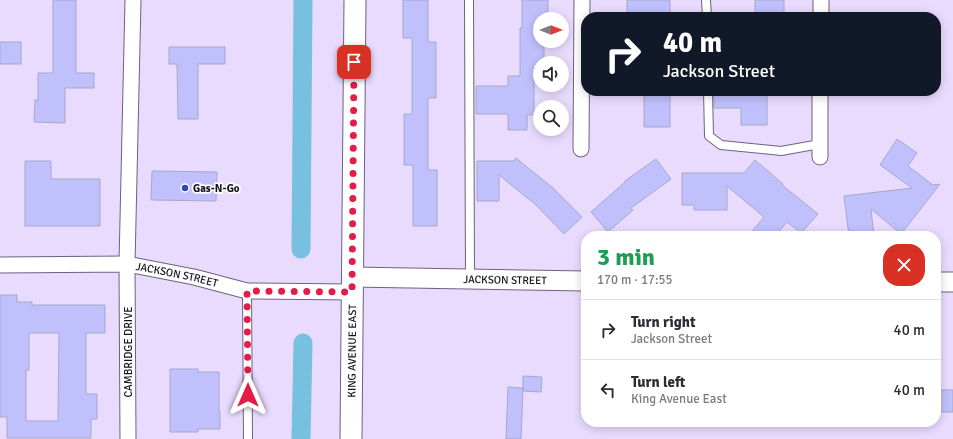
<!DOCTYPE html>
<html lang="en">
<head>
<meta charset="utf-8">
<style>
	body { margin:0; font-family:Signika,sans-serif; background:#f2f2f3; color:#2b2b33; height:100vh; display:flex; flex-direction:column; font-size:15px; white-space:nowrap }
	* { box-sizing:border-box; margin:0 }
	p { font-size:13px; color:#7c7c81 }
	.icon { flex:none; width:22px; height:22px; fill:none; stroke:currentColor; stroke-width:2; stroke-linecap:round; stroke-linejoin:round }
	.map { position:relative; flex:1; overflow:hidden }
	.panel { position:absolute; left:581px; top:231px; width:360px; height:196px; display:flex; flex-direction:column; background:#fff; border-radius:16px; box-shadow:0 2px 10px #0003 }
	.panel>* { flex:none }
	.banner { position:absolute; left:581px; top:12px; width:360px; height:84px; border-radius:16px; box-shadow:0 2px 10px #0003; background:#111827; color:#fff; overflow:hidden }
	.needle { width:26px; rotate:90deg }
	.buttons { position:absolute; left:533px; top:12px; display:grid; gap:8px }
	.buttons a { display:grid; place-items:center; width:36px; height:36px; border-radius:50%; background:#fff; box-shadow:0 2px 10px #0003; font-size:20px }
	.pin { position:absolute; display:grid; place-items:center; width:34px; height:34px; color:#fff; margin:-17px; border-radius:8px; box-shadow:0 2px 6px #0006 }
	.me { position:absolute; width:44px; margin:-22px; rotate:0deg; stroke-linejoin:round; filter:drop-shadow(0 0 3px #0008) }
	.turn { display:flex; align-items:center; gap:14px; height:84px; padding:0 16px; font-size:18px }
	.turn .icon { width:52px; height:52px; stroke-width:2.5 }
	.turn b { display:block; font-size:28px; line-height:34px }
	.round { display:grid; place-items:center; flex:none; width:42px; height:42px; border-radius:16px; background:#f2f2f3 }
	.overview { display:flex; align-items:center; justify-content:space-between; height:68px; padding:0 16px }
	h1 { font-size:24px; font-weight:700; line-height:30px; color:#1e9e55 }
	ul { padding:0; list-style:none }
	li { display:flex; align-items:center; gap:12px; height:60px; padding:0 16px; border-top:1px solid #e1e1e2 }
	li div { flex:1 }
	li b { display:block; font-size:15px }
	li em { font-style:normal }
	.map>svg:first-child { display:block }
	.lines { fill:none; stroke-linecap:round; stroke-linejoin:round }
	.canal { stroke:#77c0e0; stroke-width:19 }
	.building { fill:#c0c0fd; stroke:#a7a8ca; fill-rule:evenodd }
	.service-casing { stroke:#6e6180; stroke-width:10 }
	.minor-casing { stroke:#6e6180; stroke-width:17 }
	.tertiary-casing { stroke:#6e6180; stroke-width:21 }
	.secondary-casing { stroke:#6e6180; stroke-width:23 }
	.service { stroke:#fff; stroke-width:8 }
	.minor { stroke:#fff; stroke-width:15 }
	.tertiary { stroke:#fff; stroke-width:19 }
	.secondary { stroke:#fff; stroke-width:21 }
	.route { stroke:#e11d48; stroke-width:7; stroke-dasharray:0 12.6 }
	.poi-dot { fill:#3248b9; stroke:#fff; stroke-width:1.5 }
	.labels { text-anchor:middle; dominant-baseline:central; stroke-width:3.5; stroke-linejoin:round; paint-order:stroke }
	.poi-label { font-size:11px; font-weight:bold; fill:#17121e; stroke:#fff; text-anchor:start }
	.street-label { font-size:11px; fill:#17121e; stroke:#fff }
</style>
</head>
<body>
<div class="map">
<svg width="953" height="439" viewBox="0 0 953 439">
	<rect width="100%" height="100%" fill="#e9dbfe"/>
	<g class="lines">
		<!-- canal -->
		<path class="canal" d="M301,249L303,0
			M301,439L303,343"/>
	</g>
	<!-- building -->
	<path class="building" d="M53,0H76V73H94V88H65V123L34,122L35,100H38V73H53Z
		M403,0H428V42H436V98H428V170H437V226H413V165H404V114H412V38H403Z
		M522,0H548V17H544V19H540V41H544V63H540V67H534V115H527V130H508V114H476V86H508V76H520V28H522Z
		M627,0H670V16H627Z
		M755,0H784V15H755Z
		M0,42H21V64H0Z
		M169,47H225V64H198V119H178L177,64H169Z
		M644,91H670V127H644Z
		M714,91H767V125H741V108H714Z
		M897,139L917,153L908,166L933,185L940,184L901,234L871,209L874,236H849L844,196L912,188L880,165Z
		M516,158L553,188L582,217L564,234L536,205L499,175V201H477V161H514Z
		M656,159L671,179L631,208L633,210L608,232L591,212L625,182V181Z
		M755,160L783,184L782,185L818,214L801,233L787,222L775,236H748L764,217L727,186V210H694V205H682V173H744Z
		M25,161H51V179H100V226H25Z
		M152,171L217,172L216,201L151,200Z
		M0,295H17V302H32V305H105V333H86V394H97V419H91V438H7V417H0ZM29,333H59L58,421H26V370H29Z
		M170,369H198V372H219V411H220V429H198V432H170Z
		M523,376L542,377L541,392L523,391Z
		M508,387L523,388L521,439H506Z
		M936,390H953V412H936Z"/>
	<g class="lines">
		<defs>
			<path id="service" d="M469,0L470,279
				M706,0L707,17
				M708,91L709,136L721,145L781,151L820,144
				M247,291L248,439"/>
			<g id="minor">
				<path d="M821,17V0"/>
				<path d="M581,149L582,0"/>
				<path d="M820,157V91"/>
				<path id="s1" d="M0,265L127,264L194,277L247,291L352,292"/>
				<path d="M128,439L127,264L133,0"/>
			</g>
			<g id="tertiary">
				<path id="s2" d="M353,277L586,281"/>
				<path d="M936,282H953"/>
			</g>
			<g id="secondary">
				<path id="s3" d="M351,439L355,0"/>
			</g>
		</defs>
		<!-- service casing -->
		<use href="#service" class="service-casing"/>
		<!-- minor casing -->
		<use href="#minor" class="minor-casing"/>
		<!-- tertiary casing -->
		<use href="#tertiary" class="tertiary-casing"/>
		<!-- secondary casing -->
		<use href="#secondary" class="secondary-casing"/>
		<!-- service -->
		<use href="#service" class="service"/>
		<!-- minor -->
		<use href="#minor" class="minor"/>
		<!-- tertiary -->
		<use href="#tertiary" class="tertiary"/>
		<!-- secondary -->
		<use href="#secondary" class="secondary"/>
	</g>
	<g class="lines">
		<!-- route -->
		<path class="route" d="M248,395L247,291L352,292L354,62"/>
	</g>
	<!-- markers -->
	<circle class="poi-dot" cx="185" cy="188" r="4"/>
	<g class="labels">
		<!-- poi labels -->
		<g class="poi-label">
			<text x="193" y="188">Gas-N-Go</text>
		</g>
		<!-- street labels -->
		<g class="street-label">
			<text stroke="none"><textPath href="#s1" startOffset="178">JACKSON STREET</textPath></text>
			<text stroke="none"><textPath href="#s2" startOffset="152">JACKSON STREET</textPath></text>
			<text stroke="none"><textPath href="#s3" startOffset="88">KING AVENUE EAST</textPath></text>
			<text transform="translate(128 352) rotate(-90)">CAMBRIDGE DRIVE</text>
		</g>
	</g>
</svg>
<div class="buttons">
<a><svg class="needle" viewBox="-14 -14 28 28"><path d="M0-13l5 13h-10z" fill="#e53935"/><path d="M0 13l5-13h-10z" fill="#7c7c81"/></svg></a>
<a><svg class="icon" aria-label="sound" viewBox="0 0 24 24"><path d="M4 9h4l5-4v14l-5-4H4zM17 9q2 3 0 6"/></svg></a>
<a><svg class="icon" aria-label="search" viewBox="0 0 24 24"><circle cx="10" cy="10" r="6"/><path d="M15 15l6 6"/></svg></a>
</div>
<div class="pin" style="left:354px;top:62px;background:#d93025"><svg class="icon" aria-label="arrive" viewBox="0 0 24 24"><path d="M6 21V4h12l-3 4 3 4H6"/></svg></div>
<svg class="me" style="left:248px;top:395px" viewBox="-20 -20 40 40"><path d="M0-17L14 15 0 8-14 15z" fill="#e11d48" stroke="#fff" stroke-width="4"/></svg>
<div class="banner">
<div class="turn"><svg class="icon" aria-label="right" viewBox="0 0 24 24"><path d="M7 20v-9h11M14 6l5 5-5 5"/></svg><div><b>40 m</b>Jackson Street</div></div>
</div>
<section class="panel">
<div class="overview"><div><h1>3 min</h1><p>170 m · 17:55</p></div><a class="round" style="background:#d93025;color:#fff"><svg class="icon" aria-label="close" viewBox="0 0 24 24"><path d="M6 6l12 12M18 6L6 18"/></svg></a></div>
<ul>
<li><svg class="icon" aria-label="right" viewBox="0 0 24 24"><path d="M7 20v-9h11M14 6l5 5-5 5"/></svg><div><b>Turn right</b><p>Jackson Street</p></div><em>40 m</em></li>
<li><svg class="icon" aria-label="left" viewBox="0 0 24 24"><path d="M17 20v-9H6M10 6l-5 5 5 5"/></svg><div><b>Turn left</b><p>King Avenue East</p></div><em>40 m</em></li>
</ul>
</section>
</div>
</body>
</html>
